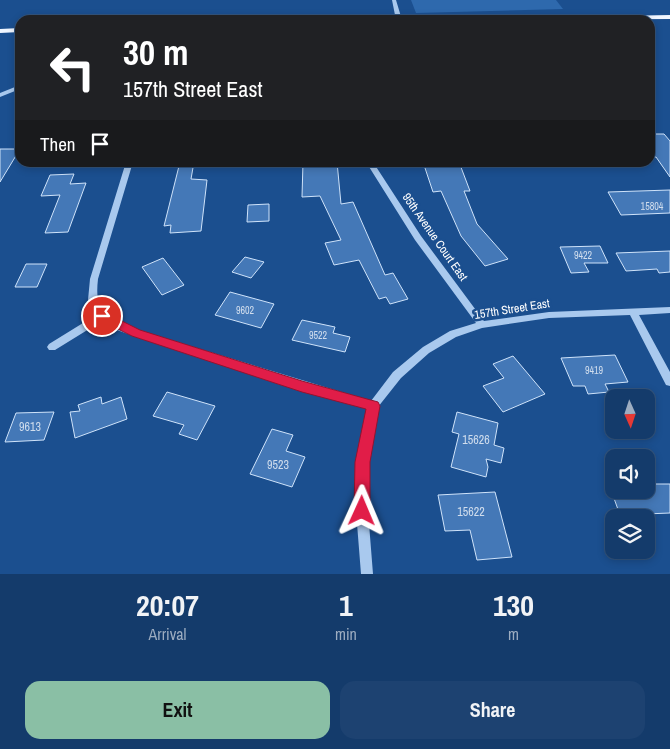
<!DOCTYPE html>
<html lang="en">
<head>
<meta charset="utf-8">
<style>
	body { margin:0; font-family:"Archivo Narrow",sans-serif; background:#1d4271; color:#f1f3f6; height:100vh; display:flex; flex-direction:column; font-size:19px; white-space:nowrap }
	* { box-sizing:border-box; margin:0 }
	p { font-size:16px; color:#9dadc1 }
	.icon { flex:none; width:28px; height:28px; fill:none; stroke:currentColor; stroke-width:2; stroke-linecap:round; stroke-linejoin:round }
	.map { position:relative; height:574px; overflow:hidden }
	.side { display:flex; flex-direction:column; background:#143b6b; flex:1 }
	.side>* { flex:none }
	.top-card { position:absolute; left:15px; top:15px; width:640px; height:152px; border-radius:15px; box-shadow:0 2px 8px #0003,0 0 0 1px #33557e; background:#202124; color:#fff; overflow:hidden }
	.needle { width:32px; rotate:177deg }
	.buttons { position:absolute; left:605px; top:389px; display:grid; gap:10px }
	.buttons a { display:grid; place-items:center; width:50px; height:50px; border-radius:10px; background:#143b6b; box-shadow:0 2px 8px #0003,0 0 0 1px #33557e; font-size:25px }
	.pin { position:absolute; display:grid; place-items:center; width:42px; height:42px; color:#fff; margin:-21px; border:2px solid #fff; border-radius:50%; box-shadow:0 1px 5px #0007 }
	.me { position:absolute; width:55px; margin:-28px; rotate:1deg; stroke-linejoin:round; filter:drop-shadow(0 0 4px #0008) }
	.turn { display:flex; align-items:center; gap:18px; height:105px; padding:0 25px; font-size:22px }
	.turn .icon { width:65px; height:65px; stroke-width:2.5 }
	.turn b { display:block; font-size:35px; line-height:42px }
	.then { display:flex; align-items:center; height:48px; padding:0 25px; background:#0003; gap:10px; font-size:19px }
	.eta { display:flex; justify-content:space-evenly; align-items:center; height:85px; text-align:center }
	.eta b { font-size:30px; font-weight:700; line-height:35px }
	.action { display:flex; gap:10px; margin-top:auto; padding:10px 25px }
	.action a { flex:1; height:58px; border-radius:15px; background:#8abfa5; color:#111; font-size:20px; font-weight:700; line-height:58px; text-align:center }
	.action a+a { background:#1d4271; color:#f1f3f6 }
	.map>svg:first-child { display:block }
	.green { fill:#2e69ad }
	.building { fill:#4478b7; stroke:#cfe3fa }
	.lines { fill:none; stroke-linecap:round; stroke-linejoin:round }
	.minor { fill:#a9c9ee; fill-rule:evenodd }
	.major { fill:#f0f6ff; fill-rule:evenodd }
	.route { fill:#e11d48; stroke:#92132f }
	.labels { text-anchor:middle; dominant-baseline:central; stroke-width:5; stroke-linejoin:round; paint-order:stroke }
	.number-label { font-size:10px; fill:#d0dded }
	.street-label { font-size:12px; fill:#fff; stroke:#1b4f8f }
	.near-number-label { font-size:12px; fill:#d0dded }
</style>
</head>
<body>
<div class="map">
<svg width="670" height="574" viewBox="0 0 670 574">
	<rect width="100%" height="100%" fill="#1b4f8f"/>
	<!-- green -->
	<path class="green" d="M411,0H556L563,9L416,13Z"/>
	<!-- building -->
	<path class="building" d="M650,134H664L670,141V177L656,157H650Z
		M0,149H20L0,182Z
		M180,162H194L191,179L207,180L201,231L170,233L171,225L164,226Z
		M303,162H337L341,204L353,202L385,275L393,273L408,299L390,304L386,297L379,299L359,260L334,265L325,243L341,240L320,196L302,197Z
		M423,162H459L470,191H464L477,224L508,259L485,266L461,236L441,191L433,192Z
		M74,174L70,184L86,183L68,232L45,233L60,195L41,196L50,175Z
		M670,190V213L621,215L608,192Z
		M269,204V221L247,222L248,205Z
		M600,246L608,263H584L589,272L571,273L560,247Z
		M670,251V272L659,273L657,269L626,271L616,253Z
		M245,257L264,262L251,278L232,272Z
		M163,258L184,285L162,295L142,267Z
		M26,264H47L37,287H15Z
		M230,292L274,304L261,328L215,315Z
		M302,320L335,327L333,333L350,337L345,352L292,340Z
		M615,355L628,382L605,384L609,392L588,394L585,386H573L561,358Z
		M513,356L545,394L503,412L483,386L504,378L493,364Z
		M167,392L215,406L197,440L179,434L184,425L153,416Z
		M101,397L102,404L121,397L127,419L75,438L70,412L80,411L78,405Z
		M54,412L44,440L5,442L16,413Z
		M457,412L498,423L494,445L504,448L501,463L486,459L488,467L486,477L451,467L459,434L452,432Z
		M272,429L293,435L286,451L305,457L292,487L250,474Z
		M646,484H670V513L620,515L611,490H646Z
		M495,492L512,557L477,560L470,530L445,531L438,495Z"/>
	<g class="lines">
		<!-- minor -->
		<path class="minor" d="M392,0H396L402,20H396Z
			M20,85V89L0,97V93Z
			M126,162H133L98,279C94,312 106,318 134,329L371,401L393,372L423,347L450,331L476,323L415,240L366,162H373L421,236L484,321L549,312L670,307V313L639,315L670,372V386L666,385L630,315L549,318L482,328L456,337L429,353L401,378L378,407L369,462L368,511L373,574H361L356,511L357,462L367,409L139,338L117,330L102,321L55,350H49L47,347L49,344L96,315L91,309L88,300L90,279Z"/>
		<!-- major -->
		<path class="major" d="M670,15V19L511,20L515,18Z
			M20,28V32L0,33V29Z"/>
	</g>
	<!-- route -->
	<path class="route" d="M102,311L140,330L302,381L378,402L380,406L370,462V511L367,516L362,518L357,516L354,511L355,462L366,409L302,392L132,336L98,319V313Z"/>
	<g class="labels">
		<!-- number labels -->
		<g class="number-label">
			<text x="652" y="206">15804</text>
			<text x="583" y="255">9422</text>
			<text x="245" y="310">9602</text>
			<text x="318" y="335">9522</text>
			<text x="594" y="370">9419</text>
		</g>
		<!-- street labels -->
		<g class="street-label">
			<text transform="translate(435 237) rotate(55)">95th Avenue Court East</text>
			<text transform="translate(512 309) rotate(-9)">157th Street East</text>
		</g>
		<!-- near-number labels -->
		<g class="near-number-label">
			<text x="30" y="427">9613</text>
			<text x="476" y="440">15626</text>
			<text x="278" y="465">9523</text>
			<text x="471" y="512">15622</text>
		</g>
	</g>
</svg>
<div class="buttons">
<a><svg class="needle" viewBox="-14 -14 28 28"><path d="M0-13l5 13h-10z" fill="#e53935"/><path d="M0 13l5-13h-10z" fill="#9dadc1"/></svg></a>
<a><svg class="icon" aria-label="sound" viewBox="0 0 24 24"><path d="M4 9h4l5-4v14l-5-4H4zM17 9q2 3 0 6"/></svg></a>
<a><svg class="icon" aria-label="layers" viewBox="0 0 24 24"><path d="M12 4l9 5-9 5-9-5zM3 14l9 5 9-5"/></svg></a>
</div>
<div class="pin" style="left:102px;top:316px;background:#d93025"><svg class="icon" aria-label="arrive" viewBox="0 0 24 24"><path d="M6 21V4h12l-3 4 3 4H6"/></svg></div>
<svg class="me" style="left:362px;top:511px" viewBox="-20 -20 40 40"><path d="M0-17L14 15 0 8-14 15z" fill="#e11d48" stroke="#fff" stroke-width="4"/></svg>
<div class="top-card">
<div class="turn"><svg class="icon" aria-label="left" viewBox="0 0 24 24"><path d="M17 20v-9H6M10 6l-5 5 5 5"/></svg><div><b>30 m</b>157th Street East</div></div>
<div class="then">Then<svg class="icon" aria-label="arrive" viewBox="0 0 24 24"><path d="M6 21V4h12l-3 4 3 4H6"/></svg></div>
</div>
</div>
<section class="side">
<div class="eta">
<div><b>20:07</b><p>Arrival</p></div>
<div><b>1</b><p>min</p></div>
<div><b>130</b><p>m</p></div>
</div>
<div class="action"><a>Exit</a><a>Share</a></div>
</section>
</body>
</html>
